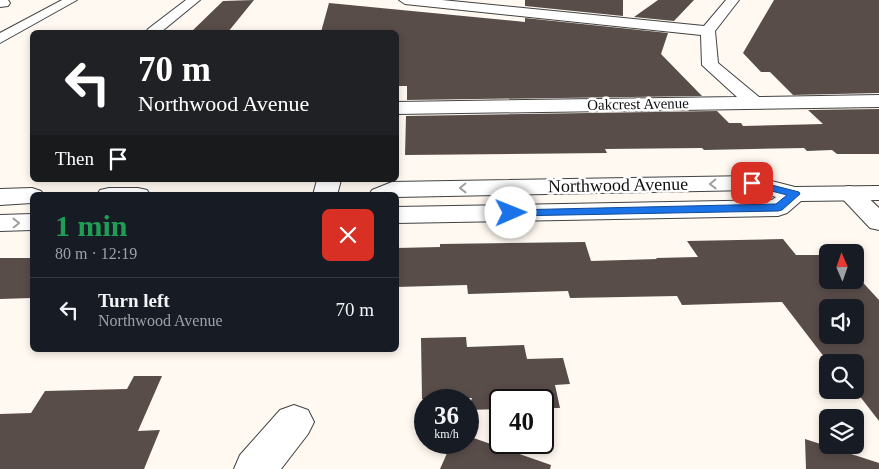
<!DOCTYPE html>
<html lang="en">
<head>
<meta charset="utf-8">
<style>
	body { margin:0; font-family:"Times New Roman",serif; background:#20242c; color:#f1f3f6; height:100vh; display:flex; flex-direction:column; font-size:19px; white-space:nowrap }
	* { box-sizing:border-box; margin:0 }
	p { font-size:16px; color:#9ea1a6 }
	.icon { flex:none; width:28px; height:28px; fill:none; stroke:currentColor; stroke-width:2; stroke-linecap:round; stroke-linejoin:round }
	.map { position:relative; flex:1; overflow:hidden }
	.panel { position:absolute; left:30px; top:192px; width:369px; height:160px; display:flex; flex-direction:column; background:#171b24; border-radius:8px; box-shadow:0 2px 8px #0003 }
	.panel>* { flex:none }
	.banner { position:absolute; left:30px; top:30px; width:369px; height:152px; border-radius:8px; box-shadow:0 2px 8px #0003; background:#202124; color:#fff; overflow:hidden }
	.needle { width:32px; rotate:358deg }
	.controls { position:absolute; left:819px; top:244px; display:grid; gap:10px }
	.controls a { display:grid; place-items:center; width:45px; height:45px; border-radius:8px; background:#171b24; box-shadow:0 2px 8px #0003; font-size:25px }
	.speed { position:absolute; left:414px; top:389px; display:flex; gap:10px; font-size:25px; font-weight:700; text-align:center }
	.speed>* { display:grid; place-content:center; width:65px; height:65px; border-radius:50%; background:#171b24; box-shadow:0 2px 8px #0003; line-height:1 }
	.speed small { font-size:12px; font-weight:400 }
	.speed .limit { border:2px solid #111; border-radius:8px; background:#fff; color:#111 }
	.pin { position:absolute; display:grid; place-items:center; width:42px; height:42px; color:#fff; margin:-21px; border-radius:10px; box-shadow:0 2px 8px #0006 }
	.me { position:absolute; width:55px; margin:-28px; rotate:89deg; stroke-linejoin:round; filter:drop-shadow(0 0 4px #0008) }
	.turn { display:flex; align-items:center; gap:18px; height:105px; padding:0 25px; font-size:22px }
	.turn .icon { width:65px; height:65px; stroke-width:2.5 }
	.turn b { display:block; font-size:35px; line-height:42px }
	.then { display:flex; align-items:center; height:48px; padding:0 25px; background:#0003; gap:10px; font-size:19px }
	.round { display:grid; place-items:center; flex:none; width:52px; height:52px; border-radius:8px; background:#20242c }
	.summary { display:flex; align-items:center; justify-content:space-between; height:85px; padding:0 25px }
	h1 { font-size:30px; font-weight:600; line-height:38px; color:#1e9e55 }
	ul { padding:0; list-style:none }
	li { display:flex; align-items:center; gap:15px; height:65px; padding:0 25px; border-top:1px solid #363941 }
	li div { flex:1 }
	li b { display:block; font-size:19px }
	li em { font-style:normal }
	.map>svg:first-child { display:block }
	.building { fill:#594d4a; fill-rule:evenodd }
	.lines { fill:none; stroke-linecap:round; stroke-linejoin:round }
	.minor-casing { stroke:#424242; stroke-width:2 }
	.tertiary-casing { stroke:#424242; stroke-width:2 }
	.minor { fill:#fff; fill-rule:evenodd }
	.tertiary { fill:#fff; fill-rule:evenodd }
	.oneway { stroke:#9f9f9f }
	.route { fill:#1a73e8; stroke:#114b97 }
	.labels { text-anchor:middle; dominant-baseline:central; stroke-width:5; stroke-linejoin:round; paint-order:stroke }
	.far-street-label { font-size:15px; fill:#0f0f0f; stroke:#fff }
	.street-label { font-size:18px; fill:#0f0f0f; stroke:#fff }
</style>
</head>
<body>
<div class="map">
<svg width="879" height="469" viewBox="0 0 879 469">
	<rect width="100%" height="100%" fill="#fff9f1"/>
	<!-- building -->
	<path class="building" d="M254,0L228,32H191L223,1Z
		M525,0H623V16L525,6Z
		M658,0H694L674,21L634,17Z
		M774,0H879V93L793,95L770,72H761L743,53Z
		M329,3L525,22V18L668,33L661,54L702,96L407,100V86H396V32H321Z
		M879,109V154H837L832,150L807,151L804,148L704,150L702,148L605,149L607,153L405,155L406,116L717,111L729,123H741L743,126L823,124L808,110Z
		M783,239L796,255H828V280H855V274L879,300V421L855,390V362H828L782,302L682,305L677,296L570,298L568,291L468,294L467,285L396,287V248L440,247V244L585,242L591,261L657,259L656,258L698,257L687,241ZM828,308H855V335H828Z
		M0,258H32V298L0,299Z
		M466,337L467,347L524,345L527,359L563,358L570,384L555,385L560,408H542V400H500V409L468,410L472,398L422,399L421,338Z
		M134,376H162L138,431L160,430L144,469H0V414L31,413L45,391L127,389Z
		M468,436L551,465L550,469H440L452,442H468Z
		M805,439L879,463V469H806Z"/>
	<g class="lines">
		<defs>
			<path id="minor" d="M0,0H8L10,3L8,6L0,7Z
				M62,0H77L0,43V33Z
				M186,0H200L161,32H146L148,29Z
				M399,0H442L704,26L726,0H739L715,31L718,63L759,97L879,95V107L396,114V102L737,97L702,65L701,35L405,4Z
				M317,180H341L337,195H313Z
				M849,186L858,188L879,208V230L870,228L837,193L840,188Z
				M294,405L308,410L314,422L308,434L281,469H234L240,455L280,410Z"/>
			<path id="tertiary" d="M752,176L795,187L879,186V200L801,201L787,213L778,216L396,223V207L772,200L776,197L752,190L396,197V195H369L372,190L392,182Z
				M32,188L41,191L44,195H32V203L0,205V189Z
				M109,188H138L147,190L150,195H97L100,190Z
				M32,214V230L0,231V215Z"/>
		</defs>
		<!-- minor casing -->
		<use href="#minor" class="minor-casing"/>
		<!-- tertiary casing -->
		<use href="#tertiary" class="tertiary-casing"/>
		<!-- minor -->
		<use href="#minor" class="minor"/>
		<!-- tertiary -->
		<use href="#tertiary" class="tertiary"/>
	</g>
	<!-- one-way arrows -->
	<defs><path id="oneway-chevron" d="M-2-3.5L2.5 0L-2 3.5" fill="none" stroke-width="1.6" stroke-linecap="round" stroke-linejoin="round" transform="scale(1.25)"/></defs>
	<g class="oneway">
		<use href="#oneway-chevron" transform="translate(713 184) rotate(179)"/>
		<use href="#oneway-chevron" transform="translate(463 188) rotate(179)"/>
		<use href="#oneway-chevron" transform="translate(16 223) rotate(-1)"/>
	</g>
	<!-- route -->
	<path class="route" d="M752,180L799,192L800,194L782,210L778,211L511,216L505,213L511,210L776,204L787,195L748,185V181Z"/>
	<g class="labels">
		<!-- far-street labels -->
		<g class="far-street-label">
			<text transform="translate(638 104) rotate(-1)">Oakcrest Avenue</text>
		</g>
		<!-- street labels -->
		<g class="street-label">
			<text transform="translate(618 185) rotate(-1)">Northwood Avenue</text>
		</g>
	</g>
</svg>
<div class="controls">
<a><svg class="needle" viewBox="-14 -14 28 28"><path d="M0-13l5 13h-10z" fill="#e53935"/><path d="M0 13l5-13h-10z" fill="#9ea1a6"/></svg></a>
<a><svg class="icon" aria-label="sound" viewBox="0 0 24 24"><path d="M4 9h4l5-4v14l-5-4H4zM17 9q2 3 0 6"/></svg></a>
<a><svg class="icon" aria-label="search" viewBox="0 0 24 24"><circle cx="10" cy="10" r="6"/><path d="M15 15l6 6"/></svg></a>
<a><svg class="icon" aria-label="layers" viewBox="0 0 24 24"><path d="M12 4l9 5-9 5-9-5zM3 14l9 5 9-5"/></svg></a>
</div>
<div class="speed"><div>36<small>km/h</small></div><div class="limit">40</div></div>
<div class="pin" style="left:752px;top:183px;background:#d93025"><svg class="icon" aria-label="arrive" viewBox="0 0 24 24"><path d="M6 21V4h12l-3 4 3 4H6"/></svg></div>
<svg class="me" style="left:511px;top:213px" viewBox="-20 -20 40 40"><circle r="19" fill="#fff"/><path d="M0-13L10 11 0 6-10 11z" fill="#1a73e8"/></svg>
<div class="banner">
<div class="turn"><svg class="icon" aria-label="left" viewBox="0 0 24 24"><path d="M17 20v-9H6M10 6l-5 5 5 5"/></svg><div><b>70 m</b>Northwood Avenue</div></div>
<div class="then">Then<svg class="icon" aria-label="arrive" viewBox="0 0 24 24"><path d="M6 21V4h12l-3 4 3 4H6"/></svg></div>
</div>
<section class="panel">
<div class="summary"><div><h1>1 min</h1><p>80 m · 12:19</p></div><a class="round" style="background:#d93025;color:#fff"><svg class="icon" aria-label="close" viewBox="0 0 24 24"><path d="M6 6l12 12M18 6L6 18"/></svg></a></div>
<ul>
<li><svg class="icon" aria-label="left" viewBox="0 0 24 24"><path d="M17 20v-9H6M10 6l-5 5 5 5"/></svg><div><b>Turn left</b><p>Northwood Avenue</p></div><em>70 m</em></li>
</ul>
</section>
</div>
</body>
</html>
